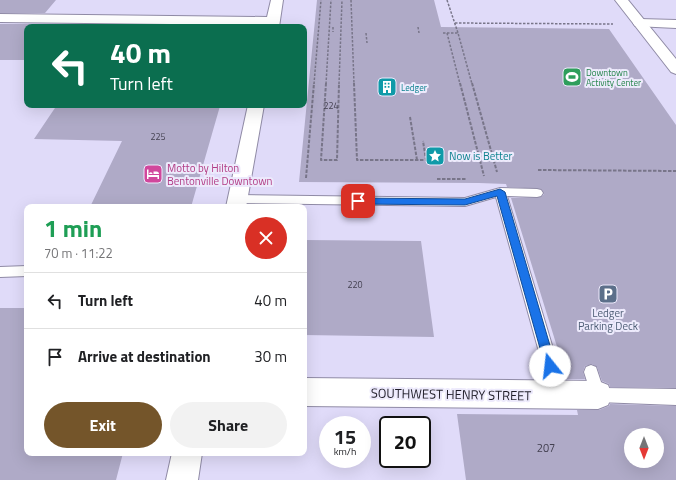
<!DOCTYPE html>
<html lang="en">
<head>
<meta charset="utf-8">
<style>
	body { margin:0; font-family:"Titillium Web",sans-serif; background:#f2f2f2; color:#202124; height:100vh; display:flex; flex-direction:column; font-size:15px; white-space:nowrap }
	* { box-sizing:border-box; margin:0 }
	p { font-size:13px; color:#757577 }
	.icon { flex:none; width:22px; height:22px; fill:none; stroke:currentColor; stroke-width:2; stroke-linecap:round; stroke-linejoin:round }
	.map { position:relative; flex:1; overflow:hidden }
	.panel { position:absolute; left:24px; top:204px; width:283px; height:252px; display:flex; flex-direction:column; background:#fff; border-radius:8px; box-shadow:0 4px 16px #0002 }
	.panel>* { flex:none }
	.guide { position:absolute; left:24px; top:24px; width:283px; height:84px; border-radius:8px; box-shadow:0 4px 16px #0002; background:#0b6e4f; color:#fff; overflow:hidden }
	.needle { width:26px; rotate:180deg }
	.buttons { position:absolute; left:624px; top:428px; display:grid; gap:8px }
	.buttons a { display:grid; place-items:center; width:40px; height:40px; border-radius:50%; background:#fff; box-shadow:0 4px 16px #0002; font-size:20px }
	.speed { position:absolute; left:319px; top:416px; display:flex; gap:8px; font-size:20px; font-weight:700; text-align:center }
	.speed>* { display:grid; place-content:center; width:52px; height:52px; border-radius:50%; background:#fff; box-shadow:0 4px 16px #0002; line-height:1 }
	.speed small { font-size:10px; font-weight:400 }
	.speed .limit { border:2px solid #111; border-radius:6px; background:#fff; color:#111 }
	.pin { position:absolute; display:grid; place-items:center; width:34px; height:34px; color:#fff; margin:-17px; border-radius:8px; box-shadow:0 2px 6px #0006 }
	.me { position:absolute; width:44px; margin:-22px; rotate:344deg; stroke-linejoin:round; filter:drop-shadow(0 0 3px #0008) }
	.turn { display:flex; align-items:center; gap:14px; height:84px; padding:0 20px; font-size:18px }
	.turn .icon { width:52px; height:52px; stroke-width:2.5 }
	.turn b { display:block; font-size:28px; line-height:34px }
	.round { display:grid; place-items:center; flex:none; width:42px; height:42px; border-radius:21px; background:#f2f2f2 }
	.summary { display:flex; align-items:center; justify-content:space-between; height:68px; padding:0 20px }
	h1 { font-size:24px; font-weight:700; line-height:30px; color:#1e9e55 }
	.action { display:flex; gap:8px; margin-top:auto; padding:8px 20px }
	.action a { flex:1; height:46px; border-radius:24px; background:#74552a; color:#fff; font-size:16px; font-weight:700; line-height:46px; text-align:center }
	.action a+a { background:#f2f2f2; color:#202124 }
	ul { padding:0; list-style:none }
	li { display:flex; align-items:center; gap:12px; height:56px; padding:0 20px; border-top:1px solid #e0e0e0 }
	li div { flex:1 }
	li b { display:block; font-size:15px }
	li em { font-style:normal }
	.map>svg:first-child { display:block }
	.building { fill:#afaac7; fill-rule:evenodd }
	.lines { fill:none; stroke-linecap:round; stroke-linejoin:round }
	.service-casing { stroke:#908ba6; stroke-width:2 }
	.minor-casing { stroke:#908ba6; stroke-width:2 }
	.tertiary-casing { stroke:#908ba6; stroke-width:2 }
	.path-far1 { stroke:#787589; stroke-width:1.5; stroke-dasharray:2.5 1.5; stroke-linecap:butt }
	.path { stroke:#787589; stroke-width:2; stroke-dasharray:3.5 1.5; stroke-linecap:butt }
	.service { fill:#fff; fill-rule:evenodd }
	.minor { fill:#fff; fill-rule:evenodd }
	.tertiary { fill:#fff; fill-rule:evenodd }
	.route { fill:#1a73e8; stroke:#114b97 }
	.labels { text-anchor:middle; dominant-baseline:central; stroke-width:4; stroke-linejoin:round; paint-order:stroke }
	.far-leisure-label { font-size:9px; fill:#27864d; stroke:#edeafc; text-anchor:start }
	.far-culture-label { font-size:9px; fill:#0d838f; stroke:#edeafc; text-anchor:start }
	.number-label { font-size:9px; fill:#434050 }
	.culture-label { font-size:11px; fill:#0d838f; stroke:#edeafc; text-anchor:start }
	.hotel-label { font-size:11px; fill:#b23c85; stroke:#edeafc; text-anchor:start }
	.service-label { font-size:11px; fill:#4e5e75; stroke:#edeafc }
	.near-number-label { font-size:11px; fill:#434050 }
	.near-street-label { font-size:13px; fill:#1f1d28; stroke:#edeafc }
</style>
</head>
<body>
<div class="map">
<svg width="676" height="480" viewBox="0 0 676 480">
	<rect width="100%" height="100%" fill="#e0dbf9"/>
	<!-- building -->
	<path class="building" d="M0,0H56L45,13H0Z
		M317,0H434L441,27L609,29L676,125V388L610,387L609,384L602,381L597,367L592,364L585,366L583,372L585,379H567L511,198L541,197L544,194L541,189L507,187L506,184L479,183L299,182Z
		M0,24H36L33,27H27V60H0Z
		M57,105L220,106L191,207H90L122,141L34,139Z
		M304,240L421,241L434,337L304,335Z
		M0,308H27V453H123L116,480H0Z
		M610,404L676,406V480H466L457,414L578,415L577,410H599L609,406ZM631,435H657V461H631Z"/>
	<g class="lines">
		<defs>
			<path id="service" d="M500,188L537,189L541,190L543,193L541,196L537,197L507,196L567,395L564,400L559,402L554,400L551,395L496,197L465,206L237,203L233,202L231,199L233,196L237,195L465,198Z
				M27,266V276L0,277V267Z
				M591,365L596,367L603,388L676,389V405L598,402L593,400L584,372L586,367Z"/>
			<path id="minor" d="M640,19L676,20V28L635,26L633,23L635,20Z
				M304,378L598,381L608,385L612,395L608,405L598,409L304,406Z"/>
			<path id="tertiary" d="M271,0H283L279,27H265V25L0,22V14L267,17Z
				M615,0H628L676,59V74L671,72Z
				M248,105H264L246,207H226Z
				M172,453H202L198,480H166Z"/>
		</defs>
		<!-- service casing -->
		<use href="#service" class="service-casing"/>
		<!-- minor casing -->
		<use href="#minor" class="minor-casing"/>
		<!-- tertiary casing -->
		<use href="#tertiary" class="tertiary-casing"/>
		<!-- path-far1 -->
		<path class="path-far1" d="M351,0L354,84
			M447,0L458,33
			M455,23L613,24
			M333,27V32
			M418,27L419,33
			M366,33L367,43
			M443,33H458L472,84
			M447,33L460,84
			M314,84L321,0
			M326,84L331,0
			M339,84L342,0"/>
		<!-- path -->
		<path class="path" d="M326,83L321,160H337L339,83
			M354,83L357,160H426L423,141
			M460,83L484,176
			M472,83L497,172
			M410,117L417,160
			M483,153H492
			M538,170L676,171
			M306,178L314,83
			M437,179H466"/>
		<!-- service -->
		<use href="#service" class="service"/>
		<!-- minor -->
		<use href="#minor" class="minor"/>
		<!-- tertiary -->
		<use href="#tertiary" class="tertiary"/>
	</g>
	<!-- route -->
	<path class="route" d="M500,189L505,192L556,366L554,370L550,371L546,370L545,366L497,196L465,205L358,204L354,201L358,198L465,199Z"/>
	<!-- icons -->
	<defs>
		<symbol id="stadium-square" viewBox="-11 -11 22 22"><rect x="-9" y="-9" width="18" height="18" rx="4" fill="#2e9e5b" stroke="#edeafc"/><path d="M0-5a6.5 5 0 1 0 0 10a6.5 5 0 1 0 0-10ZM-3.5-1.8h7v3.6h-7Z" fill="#fff"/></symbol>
		<symbol id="building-square" viewBox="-11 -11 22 22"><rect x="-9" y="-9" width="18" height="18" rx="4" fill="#0f9aa8" stroke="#edeafc"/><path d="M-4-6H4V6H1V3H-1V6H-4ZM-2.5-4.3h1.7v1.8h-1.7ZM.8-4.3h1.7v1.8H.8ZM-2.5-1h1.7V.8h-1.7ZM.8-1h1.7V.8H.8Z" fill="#fff"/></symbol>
		<symbol id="sight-square" viewBox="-11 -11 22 22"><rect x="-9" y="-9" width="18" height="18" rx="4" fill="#0f9aa8" stroke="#edeafc"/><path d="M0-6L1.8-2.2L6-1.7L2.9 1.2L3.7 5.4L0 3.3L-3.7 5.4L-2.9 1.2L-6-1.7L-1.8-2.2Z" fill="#fff"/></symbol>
		<symbol id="hotel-square" viewBox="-11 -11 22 22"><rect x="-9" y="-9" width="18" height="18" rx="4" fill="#d1479c" stroke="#edeafc"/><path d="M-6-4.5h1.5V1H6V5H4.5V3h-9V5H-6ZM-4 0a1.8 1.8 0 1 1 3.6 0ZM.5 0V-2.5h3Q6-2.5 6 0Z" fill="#fff"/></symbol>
		<symbol id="parking-square" viewBox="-11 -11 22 22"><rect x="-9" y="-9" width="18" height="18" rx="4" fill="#5c6f8a" stroke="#edeafc"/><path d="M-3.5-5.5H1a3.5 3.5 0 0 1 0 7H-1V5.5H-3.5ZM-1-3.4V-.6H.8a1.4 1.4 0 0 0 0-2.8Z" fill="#fff"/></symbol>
	</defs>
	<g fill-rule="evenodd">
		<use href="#stadium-square" x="561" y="66" width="22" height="22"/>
		<use href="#building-square" x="376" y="76" width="22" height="22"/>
		<use href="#sight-square" x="424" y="145" width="22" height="22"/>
		<use href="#hotel-square" x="142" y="163" width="22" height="22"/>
		<use href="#parking-square" x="597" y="283" width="22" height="22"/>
	</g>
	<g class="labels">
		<!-- far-leisure labels -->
		<g class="far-leisure-label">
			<text x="586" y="72">Downtown<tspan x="586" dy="10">Activity Center</tspan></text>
		</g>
		<!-- far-culture labels -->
		<g class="far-culture-label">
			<text x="401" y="87">Ledger</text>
		</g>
		<!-- number labels -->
		<g class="number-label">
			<text x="331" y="105">224</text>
			<text x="158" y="136">225</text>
			<text x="355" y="284">220</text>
		</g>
		<!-- culture labels -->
		<g class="culture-label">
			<text x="449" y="156">Now is Better</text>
		</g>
		<!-- hotel labels -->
		<g class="hotel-label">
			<text x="167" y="168">Motto by Hilton<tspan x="167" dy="13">Bentonville Downtown</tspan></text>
		</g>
		<!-- service labels -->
		<g class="service-label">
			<text x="608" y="313">Ledger<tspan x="608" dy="13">Parking Deck</tspan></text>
		</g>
		<!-- near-number labels -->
		<g class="near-number-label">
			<text x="546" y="448">207</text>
		</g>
		<!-- near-street labels -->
		<g class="near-street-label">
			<text transform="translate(451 394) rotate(1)">SOUTHWEST HENRY STREET</text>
		</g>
	</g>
</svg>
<div class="buttons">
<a><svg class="needle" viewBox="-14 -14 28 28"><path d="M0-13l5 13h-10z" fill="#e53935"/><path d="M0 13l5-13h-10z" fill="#757577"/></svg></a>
</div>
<div class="speed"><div>15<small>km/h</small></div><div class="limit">20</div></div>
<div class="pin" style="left:358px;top:201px;background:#d93025"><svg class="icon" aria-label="arrive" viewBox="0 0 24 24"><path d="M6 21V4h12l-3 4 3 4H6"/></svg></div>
<svg class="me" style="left:550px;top:366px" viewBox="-20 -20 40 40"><circle r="19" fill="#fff"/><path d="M0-13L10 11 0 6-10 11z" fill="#1a73e8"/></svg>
<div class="guide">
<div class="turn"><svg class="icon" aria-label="left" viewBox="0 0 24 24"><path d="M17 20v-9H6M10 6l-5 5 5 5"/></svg><div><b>40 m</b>Turn left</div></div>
</div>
<section class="panel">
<div class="summary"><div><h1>1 min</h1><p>70 m · 11:22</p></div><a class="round" style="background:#d93025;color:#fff"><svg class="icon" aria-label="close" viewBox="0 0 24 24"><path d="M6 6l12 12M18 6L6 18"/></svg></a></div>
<ul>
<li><svg class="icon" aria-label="left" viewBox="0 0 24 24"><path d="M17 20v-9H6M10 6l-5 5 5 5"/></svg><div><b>Turn left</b></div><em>40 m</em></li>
<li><svg class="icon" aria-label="arrive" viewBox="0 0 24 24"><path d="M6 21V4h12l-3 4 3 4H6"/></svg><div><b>Arrive at destination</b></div><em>30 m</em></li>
</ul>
<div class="action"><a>Exit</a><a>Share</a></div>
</section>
</div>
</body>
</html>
